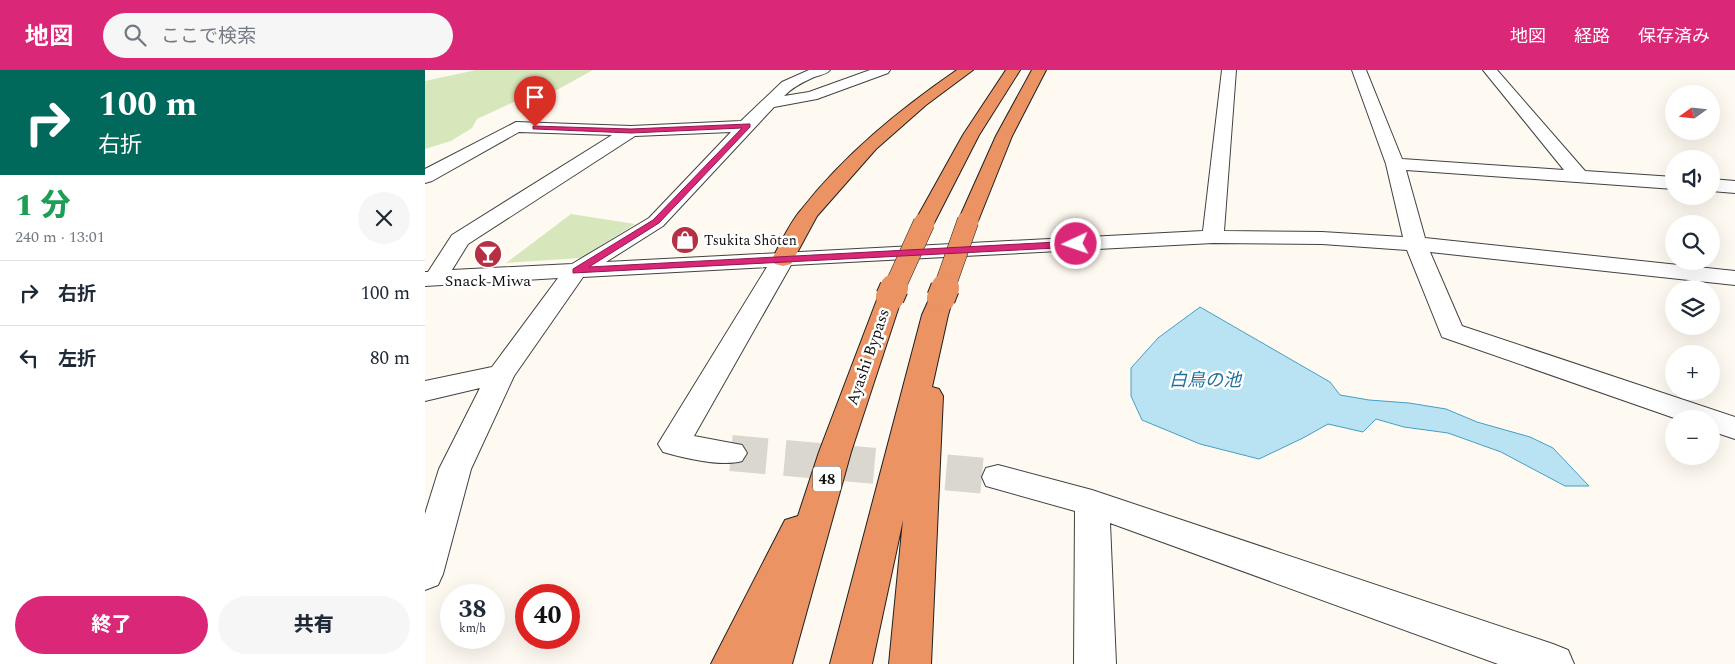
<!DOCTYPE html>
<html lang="ja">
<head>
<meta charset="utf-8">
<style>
	body { margin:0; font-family:Spectral,"Noto Sans JP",serif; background:#f6f6f7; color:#1f2937; height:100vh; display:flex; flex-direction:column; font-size:19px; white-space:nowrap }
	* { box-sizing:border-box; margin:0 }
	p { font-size:16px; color:#747a83 }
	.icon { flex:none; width:28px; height:28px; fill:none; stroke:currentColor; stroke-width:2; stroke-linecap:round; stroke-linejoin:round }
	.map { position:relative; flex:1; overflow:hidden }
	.sheet { display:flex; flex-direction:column; background:#fff; width:425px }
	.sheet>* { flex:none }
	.guide { background:#00695c; color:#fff; overflow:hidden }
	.needle { width:32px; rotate:255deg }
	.buttons { position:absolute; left:1240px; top:15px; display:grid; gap:10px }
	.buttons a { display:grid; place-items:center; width:55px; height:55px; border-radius:50%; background:#fff; box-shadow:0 5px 20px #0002; font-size:25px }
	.speed { position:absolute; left:15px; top:514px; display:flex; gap:10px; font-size:25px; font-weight:700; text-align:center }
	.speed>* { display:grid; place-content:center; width:65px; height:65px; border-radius:50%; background:#fff; box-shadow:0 5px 20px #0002; line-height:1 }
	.speed small { font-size:12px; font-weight:400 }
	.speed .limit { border:8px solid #d22; background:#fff; color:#111 }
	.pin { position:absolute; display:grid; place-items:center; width:42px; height:42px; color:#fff; margin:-51px -21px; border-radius:50% 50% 50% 0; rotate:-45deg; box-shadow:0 0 5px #0007 }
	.pin .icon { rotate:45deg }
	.me { position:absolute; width:55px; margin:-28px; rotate:267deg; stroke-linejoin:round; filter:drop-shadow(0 0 4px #0008) }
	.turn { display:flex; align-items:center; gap:18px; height:105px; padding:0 15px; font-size:22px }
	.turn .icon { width:65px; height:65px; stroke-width:2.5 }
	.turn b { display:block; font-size:35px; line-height:42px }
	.round { display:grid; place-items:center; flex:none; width:52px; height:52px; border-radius:26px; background:#f6f6f7 }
	.summary { display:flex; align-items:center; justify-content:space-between; height:85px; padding:0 15px }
	h1 { font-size:30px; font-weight:800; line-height:38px; color:#1e9e55 }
	.primary-button { display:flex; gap:10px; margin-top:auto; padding:10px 15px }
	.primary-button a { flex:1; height:58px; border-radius:30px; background:#db2777; color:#fff; font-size:20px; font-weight:800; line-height:58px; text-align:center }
	.primary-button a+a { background:#f6f6f7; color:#1f2937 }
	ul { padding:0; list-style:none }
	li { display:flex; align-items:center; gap:15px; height:65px; padding:0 15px; border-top:1px solid #e0e1e3 }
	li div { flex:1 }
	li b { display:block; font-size:19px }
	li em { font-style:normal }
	header { display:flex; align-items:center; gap:30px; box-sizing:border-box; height:70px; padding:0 25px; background:#db2777; color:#fff }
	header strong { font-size:24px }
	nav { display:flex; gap:28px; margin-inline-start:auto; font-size:18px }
	.search { width:350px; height:45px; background:#f6f6f7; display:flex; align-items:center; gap:12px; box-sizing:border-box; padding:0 18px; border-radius:28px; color:#747a83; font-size:19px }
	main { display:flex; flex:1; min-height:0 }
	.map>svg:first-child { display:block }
	.green { fill:#d7e7bc }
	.water { fill:#b9e3f3; stroke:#449fc5 }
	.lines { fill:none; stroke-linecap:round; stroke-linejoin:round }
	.minor-tunnel { stroke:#dad7cf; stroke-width:36; stroke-dasharray:36 18; stroke-linecap:butt }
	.minor-casing { stroke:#424242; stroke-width:2 }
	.highway-casing { stroke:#202020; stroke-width:2 }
	.minor { fill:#fff; fill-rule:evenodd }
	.highway { fill:#eb9362; fill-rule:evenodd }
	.highway-bridge-far1-casing { stroke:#202020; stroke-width:22; stroke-linecap:butt }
	.highway-bridge-casing { stroke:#202020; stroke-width:30; stroke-linecap:butt }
	.highway-bridge-far1 { stroke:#eb9362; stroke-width:21 }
	.highway-bridge { stroke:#eb9362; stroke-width:28 }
	.route { fill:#db2777; stroke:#8e194d }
	.labels { text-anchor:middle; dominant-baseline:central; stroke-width:5; stroke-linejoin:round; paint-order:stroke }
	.far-poi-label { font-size:14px; fill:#0f0f0f; stroke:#fff; text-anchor:start }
	.shield { fill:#fff; stroke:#575757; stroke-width:1 }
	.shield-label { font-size:15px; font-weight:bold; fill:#0f0f0f }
	.poi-label { font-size:16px; fill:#0f0f0f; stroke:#fff }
	.street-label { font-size:16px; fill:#0f0f0f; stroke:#fff }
	.water-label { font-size:18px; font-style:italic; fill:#1f719a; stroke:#fff }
</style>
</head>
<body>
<header>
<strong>地図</strong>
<div class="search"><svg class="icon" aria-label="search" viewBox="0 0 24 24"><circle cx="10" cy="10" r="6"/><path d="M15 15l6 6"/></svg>ここで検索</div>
<nav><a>地図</a><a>経路</a><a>保存済み</a></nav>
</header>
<main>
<section class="sheet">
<div class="guide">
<div class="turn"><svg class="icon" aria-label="right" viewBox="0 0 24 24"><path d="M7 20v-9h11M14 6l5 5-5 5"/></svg><div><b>100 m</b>右折</div></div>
</div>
<div class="summary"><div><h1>1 分</h1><p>240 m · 13:01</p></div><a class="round"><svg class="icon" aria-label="close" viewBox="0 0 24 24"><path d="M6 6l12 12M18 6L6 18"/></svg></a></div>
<ul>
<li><svg class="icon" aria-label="right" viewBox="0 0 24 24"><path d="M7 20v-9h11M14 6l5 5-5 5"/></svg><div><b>右折</b></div><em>100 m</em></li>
<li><svg class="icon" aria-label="left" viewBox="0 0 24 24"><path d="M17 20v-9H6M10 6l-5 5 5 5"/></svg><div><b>左折</b></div><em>80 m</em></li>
</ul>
<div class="primary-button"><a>終了</a><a>共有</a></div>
</section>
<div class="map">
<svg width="1310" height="594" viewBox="0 0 1310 594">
	<rect width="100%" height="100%" fill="#fefaf1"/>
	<!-- green -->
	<path class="green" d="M51,0H168L112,31L93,30L52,49L47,58L26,71L0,79V11Z
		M146,144L210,154L156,188L81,193Z"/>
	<!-- water -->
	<path class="water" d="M775,237L905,312L915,325L944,330L984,333L1021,339L1052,352L1105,367L1128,378L1164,416H1140L1076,382L1023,363L979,357L951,349L938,362L903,354L878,368L834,389L775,374L717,350L706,326V298L733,268Z"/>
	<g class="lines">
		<!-- minor-tunnel -->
		<path class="minor-tunnel" d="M306,383L573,407"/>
		<defs>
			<path id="minor" d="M384,0H405C401,5 393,5 387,8C376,13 367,18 359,26L384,22L445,0H465L463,3L392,29L349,37L238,156L181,192L778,161L797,0H811L799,161L897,162L978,167L961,94L927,0H941L977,89L1139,100L1058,0H1072L1160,101L1249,107V119L981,100L1000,168L1310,201V215L1005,182L1037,256L1310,347V369L1286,361V349H1252L1017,267L982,180L897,174L788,173L366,195L269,366L317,375L322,383L317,391C297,397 259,388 238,382L233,374L342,197L158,207L89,306L46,399L18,504L13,515L0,520V444L14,399L55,318L0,331V311L67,297L133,208L0,216V202H3L27,165L187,65L94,62L7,111L0,113V99L91,52L206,56L316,51L357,12ZM306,62L224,148L147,194L27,200L43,174L210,66Z
				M1286,109L1310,111V123L1286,121Z
				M573,395L667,420L1128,574L1143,580L1149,594H1073L685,453L691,594H649L650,441L561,416L557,407L561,398Z"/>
			<path id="highway" d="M532,0H548L501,35L451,79L392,146L366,194L358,196L350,194L347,189C356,173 364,154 376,140C420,84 474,40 532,0Z
				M581,0H595L554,65L509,153L506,157L499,159L492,157L489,153L538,65Z
				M607,0H621L587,66L553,151L550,155L543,157L536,155L533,151L571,66Z
				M465,220L474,222L477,227L426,382L367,594H286L360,450L373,446L394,382L453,227L456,222Z
				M516,221L525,223L528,228L523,245L507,317L514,319L518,326L506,594H464L478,450L447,594H405L497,245L507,223Z"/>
		</defs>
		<!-- minor casing -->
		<use href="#minor" class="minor-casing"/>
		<!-- highway casing -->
		<use href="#highway" class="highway-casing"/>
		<!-- minor -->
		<use href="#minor" class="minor"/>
		<!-- highway -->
		<use href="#highway" class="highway"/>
		<defs>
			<path id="highway-bridge-far1" d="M469,219L499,153
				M519,219L543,151"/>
			<path id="highway-bridge" d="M465,227L469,218
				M516,228L520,218"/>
		</defs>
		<!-- highway-bridge-far1 casing -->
		<use href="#highway-bridge-far1" class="highway-bridge-far1-casing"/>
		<!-- highway-bridge casing -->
		<use href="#highway-bridge" class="highway-bridge-casing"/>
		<!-- highway-bridge-far1 -->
		<use href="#highway-bridge-far1" class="highway-bridge-far1"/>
		<!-- highway-bridge -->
		<use href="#highway-bridge" class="highway-bridge"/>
	</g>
	<!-- route -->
	<path class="route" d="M323,54H325V57L234,153L164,197L651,171L656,174L651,177L148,203V199L228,150L317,58L206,63L110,59H108V56L206,59Z"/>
	<!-- icons -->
	<defs>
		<symbol id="shop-disc" viewBox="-11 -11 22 22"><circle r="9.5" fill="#b72f43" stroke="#fff"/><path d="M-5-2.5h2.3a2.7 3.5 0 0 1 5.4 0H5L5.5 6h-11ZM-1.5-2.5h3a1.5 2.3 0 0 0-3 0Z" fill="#fff"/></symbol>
		<symbol id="bar-disc" viewBox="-11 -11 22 22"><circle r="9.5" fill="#b72f43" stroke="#fff"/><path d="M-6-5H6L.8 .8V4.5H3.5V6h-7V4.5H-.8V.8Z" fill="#fff"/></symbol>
	</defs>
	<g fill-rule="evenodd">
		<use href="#shop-disc" x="244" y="154" width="32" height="32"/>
		<use href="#bar-disc" x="47" y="168" width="32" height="32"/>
	</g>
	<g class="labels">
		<!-- far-poi labels -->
		<g class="far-poi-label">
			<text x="279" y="170">Tsukita Shōten</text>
		</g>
		<!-- shield labels -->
		<rect class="shield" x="388" y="396.5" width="28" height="25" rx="4"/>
		<g class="shield-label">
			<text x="402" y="409">48</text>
		</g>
		<!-- poi labels -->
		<g class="poi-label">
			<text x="63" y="211">Snack Miwa</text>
		</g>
		<!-- street labels -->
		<g class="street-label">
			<text transform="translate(443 287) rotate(-71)">Ayashi Bypass</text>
		</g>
		<!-- water labels -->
		<g class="water-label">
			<text x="780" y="310">白鳥の池</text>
		</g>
	</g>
</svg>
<div class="buttons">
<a><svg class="needle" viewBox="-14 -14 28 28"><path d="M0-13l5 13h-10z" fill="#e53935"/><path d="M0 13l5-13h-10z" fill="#747a83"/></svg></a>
<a><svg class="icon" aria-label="sound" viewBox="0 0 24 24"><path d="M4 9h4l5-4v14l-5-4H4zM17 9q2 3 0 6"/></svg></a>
<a><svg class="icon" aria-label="search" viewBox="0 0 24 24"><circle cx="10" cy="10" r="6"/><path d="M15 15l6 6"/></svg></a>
<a><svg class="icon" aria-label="layers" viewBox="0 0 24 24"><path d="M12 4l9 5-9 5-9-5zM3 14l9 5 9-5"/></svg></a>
<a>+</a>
<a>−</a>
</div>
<div class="speed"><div>38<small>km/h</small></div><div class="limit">40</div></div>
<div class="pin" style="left:110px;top:57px;background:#d93025"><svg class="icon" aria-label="arrive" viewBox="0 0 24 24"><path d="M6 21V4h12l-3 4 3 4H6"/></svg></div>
<svg class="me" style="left:651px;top:174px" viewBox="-20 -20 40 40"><circle r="17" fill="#db2777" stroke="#fff" stroke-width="3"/><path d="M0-11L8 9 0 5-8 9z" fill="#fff"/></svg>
</div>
</main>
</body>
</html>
